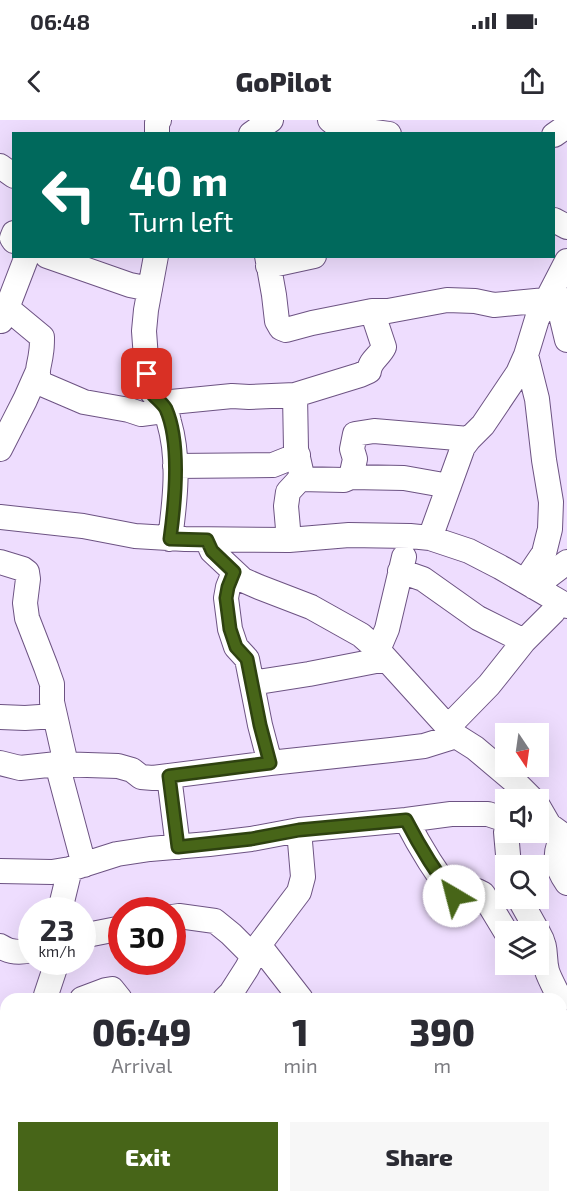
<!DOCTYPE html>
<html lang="en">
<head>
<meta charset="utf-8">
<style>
	body { margin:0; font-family:"Exo 2",sans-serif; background:#f7f7f7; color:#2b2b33; height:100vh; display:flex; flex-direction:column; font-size:22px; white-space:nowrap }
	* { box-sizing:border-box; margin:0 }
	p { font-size:20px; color:#7c7c81 }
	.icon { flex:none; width:33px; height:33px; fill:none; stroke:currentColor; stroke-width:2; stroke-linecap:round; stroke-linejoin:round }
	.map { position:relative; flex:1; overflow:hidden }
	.drawer { position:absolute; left:0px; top:873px; width:567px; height:210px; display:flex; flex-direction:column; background:#fff; border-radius:18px 18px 0 0; box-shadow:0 6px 24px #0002 }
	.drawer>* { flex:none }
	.banner { position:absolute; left:12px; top:12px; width:543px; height:126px; border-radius:0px; box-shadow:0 6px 24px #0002; background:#00695c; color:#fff; overflow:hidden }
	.needle { width:39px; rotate:167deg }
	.buttons { position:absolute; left:495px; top:603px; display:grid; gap:12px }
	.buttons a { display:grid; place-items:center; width:54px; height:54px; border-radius:0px; background:#fff; box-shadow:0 6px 24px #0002; font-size:30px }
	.speed { position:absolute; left:18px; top:777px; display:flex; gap:12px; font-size:30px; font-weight:700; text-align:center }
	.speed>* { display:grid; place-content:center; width:78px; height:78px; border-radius:50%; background:#fff; box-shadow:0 6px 24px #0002; line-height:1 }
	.speed small { font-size:15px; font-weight:400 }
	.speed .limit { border:9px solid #d22; background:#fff; color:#111 }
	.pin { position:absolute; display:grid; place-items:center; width:51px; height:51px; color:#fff; margin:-26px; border-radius:12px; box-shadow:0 3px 9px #0006 }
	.me { position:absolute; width:66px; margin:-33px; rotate:323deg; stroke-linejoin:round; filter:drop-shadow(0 0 4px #0008) }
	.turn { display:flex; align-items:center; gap:21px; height:126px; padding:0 18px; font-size:27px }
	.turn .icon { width:78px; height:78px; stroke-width:2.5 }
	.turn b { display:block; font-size:42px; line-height:51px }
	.eta { display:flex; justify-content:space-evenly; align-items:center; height:102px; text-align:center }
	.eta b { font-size:36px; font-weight:800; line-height:42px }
	.button { display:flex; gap:12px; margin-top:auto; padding:12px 18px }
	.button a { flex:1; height:69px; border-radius:0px; background:#476518; color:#fff; font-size:24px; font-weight:800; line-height:69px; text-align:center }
	.button a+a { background:#f7f7f7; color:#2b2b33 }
	.status { display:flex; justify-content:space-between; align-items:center; height:42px; padding:0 30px; background:#fff; direction:ltr }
	.status svg { height:16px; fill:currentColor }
	header { display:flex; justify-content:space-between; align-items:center; height:78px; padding:0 18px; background:#fff; font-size:27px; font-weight:800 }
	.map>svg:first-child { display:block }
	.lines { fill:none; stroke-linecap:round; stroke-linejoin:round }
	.minor-casing { stroke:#6d5383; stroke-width:26 }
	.minor { stroke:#fff; stroke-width:24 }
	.route-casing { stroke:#2e4210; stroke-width:15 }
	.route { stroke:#476518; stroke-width:10 }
</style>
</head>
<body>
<div class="status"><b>06:48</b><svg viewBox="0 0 49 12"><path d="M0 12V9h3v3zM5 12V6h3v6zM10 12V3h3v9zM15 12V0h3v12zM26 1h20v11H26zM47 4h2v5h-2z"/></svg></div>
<header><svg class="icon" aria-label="back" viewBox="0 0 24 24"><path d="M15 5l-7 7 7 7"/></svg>GoPilot<svg class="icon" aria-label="share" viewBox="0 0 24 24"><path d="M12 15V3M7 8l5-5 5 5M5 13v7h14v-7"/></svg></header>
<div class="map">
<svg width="567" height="1083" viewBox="0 0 567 1083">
	<rect width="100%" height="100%" fill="#eeddfe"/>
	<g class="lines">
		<defs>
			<path id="minor" d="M330,0L339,7L389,14
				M157,14V3L159,0
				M251,14L271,0
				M554,15L567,6
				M0,46L14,56
				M554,100L567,107
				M14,113L12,118L14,121
				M47,136L130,165L150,169
				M156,136L146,190L144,211L148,266C152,275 161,280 165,288C167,292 168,298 169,302C180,339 175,381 170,419
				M267,136L274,175L277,201L281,208L286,210L312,203L372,191H388L447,180L475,181L494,185L546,180
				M268,146L314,136
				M554,166L567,220
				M7,188L42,217C42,223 42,228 41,233C40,245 34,254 42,264L84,282L129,290L141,294L156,292L165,288
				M1,201L7,188L27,136
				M161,283L232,276L249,277L295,275L360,255L369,251C370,240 380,236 384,227L372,191
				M0,329L25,280L37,253
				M175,346L273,345L298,335
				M351,357L404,358L449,366
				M300,359L344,360L351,357L355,339L352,329L355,314L374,311L469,319
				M0,397L83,406L135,416L185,419L289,420L349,415L410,416L430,418L469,431L500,447L567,486
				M430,418L463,327L469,319L483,305L518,253L526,235L537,199L567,141
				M207,420L212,431L243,460L259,467L311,487L361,515L378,530L456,616L475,628L513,660L533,680
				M289,420L286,386L288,372L300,359L301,351L296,329L295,275
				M0,442L23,449L27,452L28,459L25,483L27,498L46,547L52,564V582L66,644
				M400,451L423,459L478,498L524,521L489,565L448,607
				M234,452L228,467L226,478L230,509L236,527L247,539L260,605L270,643
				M525,461L544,433L550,409L551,382L544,340L537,279L526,235
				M534,467L567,442
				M524,521L553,492L559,482
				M378,530L387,509L404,437
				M252,563L309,554L386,539
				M0,597L25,598L55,596
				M0,643L20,648L57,644L118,646L132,650L141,657L153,658L270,643L391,630L424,626L456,616
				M57,644L84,745
				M169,656L178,727
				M538,686L549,705L567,718
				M406,700C420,727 435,752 454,776L460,777L477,771L483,774L506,812
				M506,712L509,746
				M564,716C552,733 556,747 567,763
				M0,751L52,752L70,749L117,734L150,729L209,724L251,719L299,710L406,700L451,694H488L506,700
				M519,778L538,812
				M60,790L70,749
				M172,797L179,796L215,801L231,814L253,836
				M538,812C548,829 543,835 547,851C550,860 556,870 560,879
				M82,816L122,808
				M259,825L301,879
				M0,826C10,833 20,833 32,830
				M48,879L46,875L57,842
				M82,879L106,870L112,869L120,879
				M225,879L231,873L247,848L259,825L299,772L303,757L299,710
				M0,955L6,968
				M0,1066L6,1073
				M127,1077L130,1083
				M434,1077L437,1083
				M41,1083L45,1077
				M228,1083L240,1077
				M371,1083L382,1077"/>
		</defs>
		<!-- minor casing -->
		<use href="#minor" class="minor-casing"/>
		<!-- minor -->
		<use href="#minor" class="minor"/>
	</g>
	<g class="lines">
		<defs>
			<path id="route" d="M147,254C148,260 147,267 151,272C155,278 162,282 166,289C181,323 175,383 170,419L207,420L212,431L234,452L228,467L226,478L230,509L236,527L247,539L260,605L270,643L169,656L178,727L251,719L299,710L406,700C420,727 435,752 454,776"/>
		</defs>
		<!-- route casing -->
		<use href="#route" class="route-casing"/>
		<!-- route -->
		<use href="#route" class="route"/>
	</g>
</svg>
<div class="buttons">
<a><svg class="needle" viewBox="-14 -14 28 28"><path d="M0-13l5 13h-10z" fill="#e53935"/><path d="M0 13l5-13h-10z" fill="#7c7c81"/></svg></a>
<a><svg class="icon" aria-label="sound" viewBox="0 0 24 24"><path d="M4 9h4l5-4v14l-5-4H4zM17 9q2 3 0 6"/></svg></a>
<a><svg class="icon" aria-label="search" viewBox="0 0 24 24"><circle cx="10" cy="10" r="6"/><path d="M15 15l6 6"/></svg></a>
<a><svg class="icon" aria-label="layers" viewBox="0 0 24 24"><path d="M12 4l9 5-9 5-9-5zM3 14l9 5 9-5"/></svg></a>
</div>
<div class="speed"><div>23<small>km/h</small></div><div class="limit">30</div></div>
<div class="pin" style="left:147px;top:254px;background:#d93025"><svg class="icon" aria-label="arrive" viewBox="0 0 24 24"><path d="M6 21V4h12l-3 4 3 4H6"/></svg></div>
<svg class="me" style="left:454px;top:776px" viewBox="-20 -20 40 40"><circle r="19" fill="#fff"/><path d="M0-13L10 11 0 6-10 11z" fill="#476518"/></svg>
<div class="banner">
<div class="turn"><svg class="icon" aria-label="left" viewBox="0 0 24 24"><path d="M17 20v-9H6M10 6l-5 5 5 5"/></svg><div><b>40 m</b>Turn left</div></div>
</div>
<section class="drawer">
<div class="eta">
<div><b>06:49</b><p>Arrival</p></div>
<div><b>1</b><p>min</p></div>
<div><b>390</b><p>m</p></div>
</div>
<div class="button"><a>Exit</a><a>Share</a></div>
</section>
</div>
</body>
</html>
